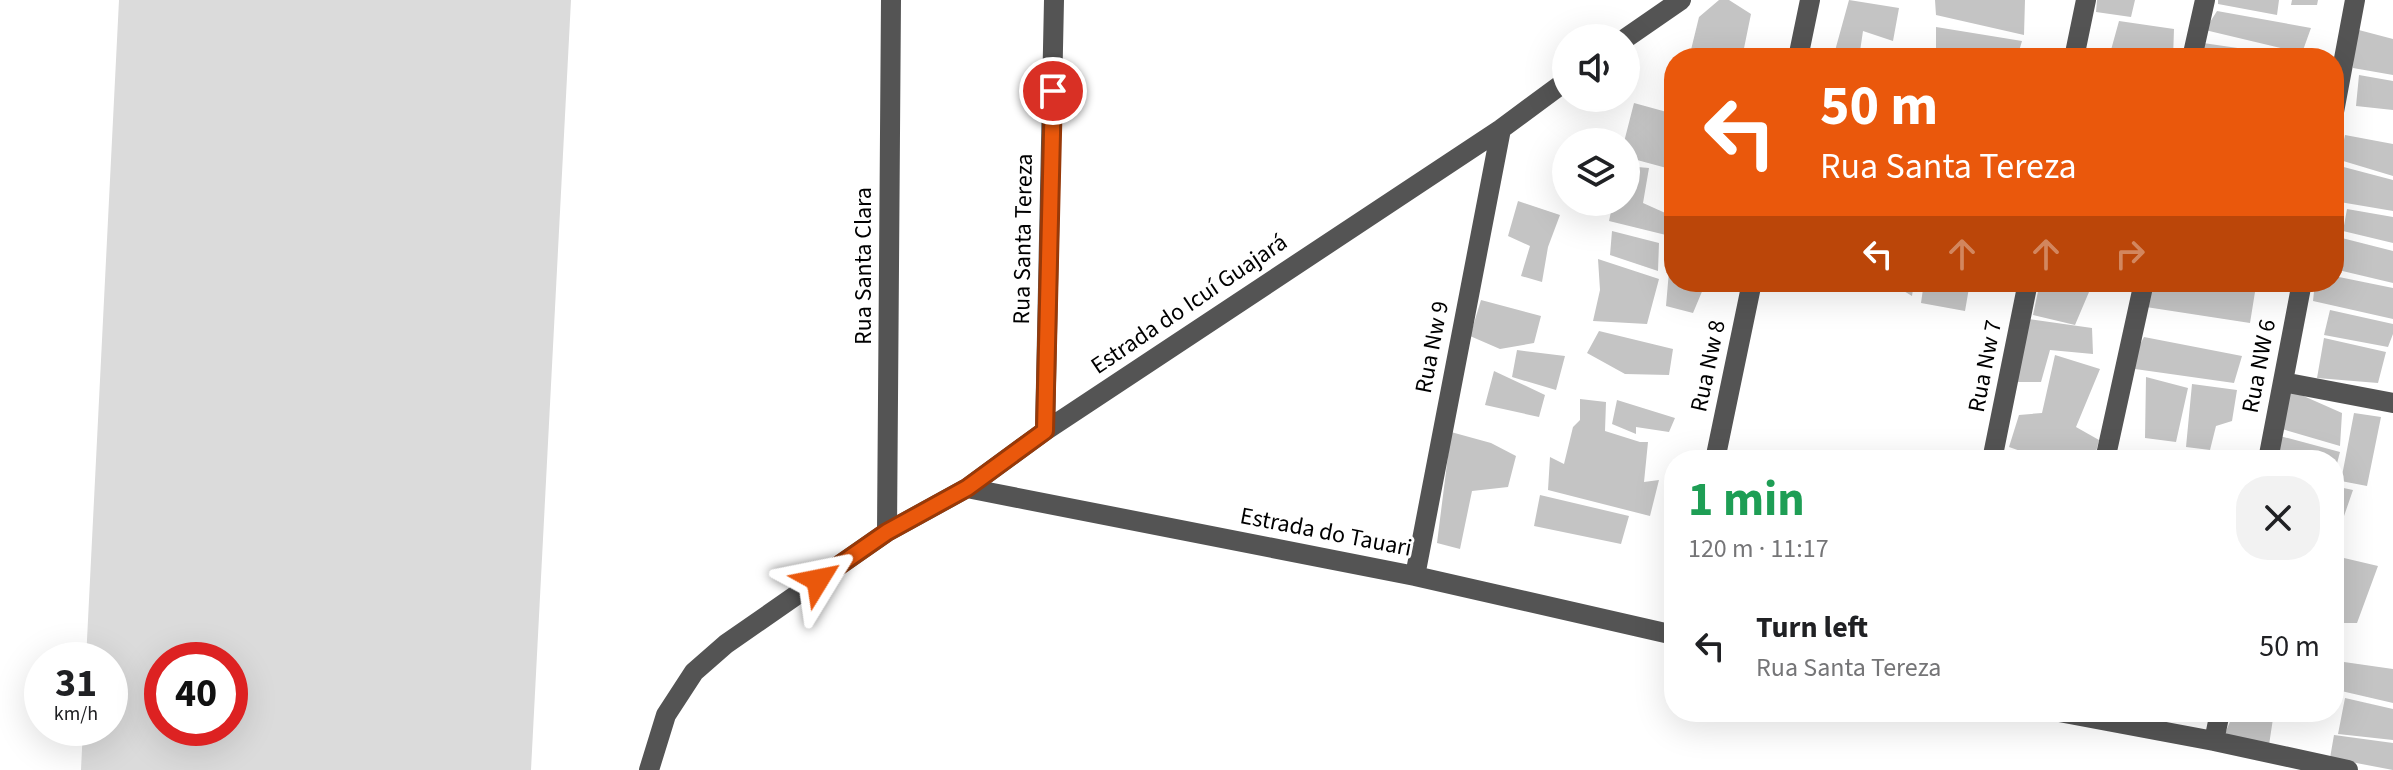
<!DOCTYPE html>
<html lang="en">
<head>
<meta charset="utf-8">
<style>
	body { margin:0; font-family:"Source Sans 3",sans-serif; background:#f2f2f2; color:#202124; height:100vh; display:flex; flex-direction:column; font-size:30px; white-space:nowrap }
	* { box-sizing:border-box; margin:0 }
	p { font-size:26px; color:#757577 }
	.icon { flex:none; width:44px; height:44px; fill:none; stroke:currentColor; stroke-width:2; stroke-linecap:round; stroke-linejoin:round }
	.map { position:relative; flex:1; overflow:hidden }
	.sheet { position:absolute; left:1664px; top:450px; width:680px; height:272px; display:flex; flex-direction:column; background:#fff; border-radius:32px; box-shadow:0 8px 32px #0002 }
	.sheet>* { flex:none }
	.hud { position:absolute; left:1664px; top:48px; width:680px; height:244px; border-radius:32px; box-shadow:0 8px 32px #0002; background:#ea580c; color:#fff; overflow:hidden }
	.buttons { position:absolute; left:1552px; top:24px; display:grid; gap:16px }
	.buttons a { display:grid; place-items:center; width:88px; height:88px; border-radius:50%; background:#fff; box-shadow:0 8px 32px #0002; font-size:40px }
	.speed { position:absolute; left:24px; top:642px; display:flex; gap:16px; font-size:40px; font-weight:700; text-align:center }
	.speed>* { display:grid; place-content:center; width:104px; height:104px; border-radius:50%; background:#fff; box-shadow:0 8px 32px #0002; line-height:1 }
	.speed small { font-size:20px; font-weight:400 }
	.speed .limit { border:12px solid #d22; background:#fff; color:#111 }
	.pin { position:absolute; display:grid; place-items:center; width:68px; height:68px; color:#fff; margin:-34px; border:4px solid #fff; border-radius:50%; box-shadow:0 2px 8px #0007 }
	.me { position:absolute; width:88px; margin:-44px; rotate:55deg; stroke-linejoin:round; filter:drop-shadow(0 0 6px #0008) }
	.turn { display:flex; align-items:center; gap:28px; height:168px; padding:0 24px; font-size:36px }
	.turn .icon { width:104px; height:104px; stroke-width:2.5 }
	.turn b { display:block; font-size:56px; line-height:68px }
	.lanes { display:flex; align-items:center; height:76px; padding:0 24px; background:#0003; justify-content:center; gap:40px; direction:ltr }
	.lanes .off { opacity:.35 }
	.round { display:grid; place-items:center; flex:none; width:84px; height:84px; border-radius:32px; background:#f2f2f2 }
	.head { display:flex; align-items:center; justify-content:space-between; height:136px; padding:0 24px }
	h1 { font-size:48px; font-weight:700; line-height:60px; color:#1e9e55 }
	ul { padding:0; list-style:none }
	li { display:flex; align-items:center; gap:24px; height:120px; padding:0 24px }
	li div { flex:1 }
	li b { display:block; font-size:30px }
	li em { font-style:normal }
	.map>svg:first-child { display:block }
	.green { fill:#dbdbdb; fill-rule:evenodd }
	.building { fill:#c4c4c4 }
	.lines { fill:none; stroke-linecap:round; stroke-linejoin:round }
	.minor { stroke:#545454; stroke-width:20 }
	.route-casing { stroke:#983908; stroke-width:20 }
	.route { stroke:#ea580c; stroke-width:14 }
	.labels { text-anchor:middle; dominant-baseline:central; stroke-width:6; stroke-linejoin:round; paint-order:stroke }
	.street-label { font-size:24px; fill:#000; stroke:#fff }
</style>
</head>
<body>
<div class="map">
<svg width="2393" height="770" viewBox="0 0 2393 770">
	<rect width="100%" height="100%" fill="#fff"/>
	<!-- green -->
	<path class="green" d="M119,0H571L531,770H81L83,728H110V660H86ZM162,660H230V728H162Z"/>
	<!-- building -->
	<path class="building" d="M1719,0H1729L1751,14L1742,58H1689L1699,17Z
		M1849,0L1899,8L1893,41L1863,31L1859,58H1833Z
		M1935,0H2025L2024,35L1936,15Z
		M2097,0H2135L2131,17L2096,12Z
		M2218,0H2279L2277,15L2218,4Z
		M2292,0H2318L2317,5H2291Z
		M2217,11L2311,28L2302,53L2205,30Z
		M2119,21L2174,29L2173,58H2157L2111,50Z
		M1936,27L2022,41L2017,58L1936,49Z
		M2355,29L2393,39V75L2353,68Z
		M2203,43L2293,56V58H2202Z
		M1933,52L1955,56V58H1932Z
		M2102,53L2121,57V58H2101Z
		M2359,75L2393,81V110L2356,106Z
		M1634,103L1674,114V170L1626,157V142H1624Z
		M2345,135L2393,144V176L2340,160Z
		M2336,165L2393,180V211L2334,201Z
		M1626,166L1649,168L1643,203L1672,216L1666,235L1609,221L1613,202H1626Z
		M1669,177L1674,178V206L1666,203Z
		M1518,201L1560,215L1548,247L1542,282L1521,276L1530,246L1508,236Z
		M2347,209L2393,217V243L2343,231Z
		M1612,231L1659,243L1658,271L1610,255Z
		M2334,236L2393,251V283L2334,269Z
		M1598,259L1659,279L1647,324L1593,321L1600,290Z
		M1669,271L1674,272V282H1706L1693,313L1666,306Z
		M2334,276L2393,288V319L2313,301L2315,282H2334Z
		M1889,282H1914L1912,296Z
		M1924,282H1970L1965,311L1921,303Z
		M2040,282H2071L2089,292L2075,325L2033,315Z
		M2151,282H2187L2255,292L2250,323L2146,307Z
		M2228,282H2259L2257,288L2228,284Z
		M1481,300L1541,316L1534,343L1500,349L1470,336Z
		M2330,310L2393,324V334L2388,347L2324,335Z
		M2028,319L2092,328L2093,354L2050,350L2041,382H2013Z
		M1599,331L1673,349L1669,375L1625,374L1587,353Z
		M2144,337L2242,356L2234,383L2128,368Z
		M2324,338L2386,352L2378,383L2317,378Z
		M1517,350L1565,356L1556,390L1512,377Z
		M2055,355L2100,369L2076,427L2099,440L2094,460H2046L2009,447L2019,415L2042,413Z
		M1494,371L1545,395L1539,417L1485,405Z
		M2146,377L2188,388L2176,442L2145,438Z
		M2192,384L2237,390L2232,421L2216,426L2210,450L2186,447Z
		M2290,390L2342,413L2340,446L2282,429Z
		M1580,399L1606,402L1605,431L1640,442H1648L1644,482L1659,480L1650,516L1548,490L1550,457L1564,464L1573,427L1580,420Z
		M1617,400L1675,418L1669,432L1636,427V434L1612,424Z
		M2354,413L2381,417L2367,486L2341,481Z
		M1451,432L1491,443L1516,456L1508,487L1472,491L1460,549L1437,543Z
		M2280,436L2340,452L2335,471L2334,460H2277Z
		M2007,450L2035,460H2004Z
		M2334,486L2353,490L2343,519H2334Z
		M1540,495L1629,516L1621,544L1534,526Z
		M2344,558L2378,566L2357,623H2334V611Z
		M2344,662L2393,669V703L2337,690Z
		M2345,698L2393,709V740L2338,734Z
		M2234,712H2274L2269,745L2224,736Z
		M2334,735L2393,743V770L2330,758Z"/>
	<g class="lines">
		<!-- minor -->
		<path class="minor" d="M1626,38L1681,0
			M1798,58L1810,0
			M2074,58L2086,0
			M2192,58L2205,0
			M2334,112L2355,0
			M2283,382L2393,403
			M1045,431L1054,0
			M1715,460L1752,282
			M1992,460L2028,282
			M2105,460L2144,282
			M2268,460L2302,282
			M967,488L1415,576L1674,635
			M887,532L891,0
			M1415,576L1501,129
			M2059,712L2214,741L2348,770
			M2214,741L2220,712
			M649,770L666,715L694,672L726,644L887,532L967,488L1045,431L1501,129L1566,81"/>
	</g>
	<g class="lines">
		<defs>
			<path id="route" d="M818,580L887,532L967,488L1045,431L1053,91"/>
		</defs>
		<!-- route casing -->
		<use href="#route" class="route-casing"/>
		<!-- route -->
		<use href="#route" class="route"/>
	</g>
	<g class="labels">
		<!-- street labels -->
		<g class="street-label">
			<text transform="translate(1023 239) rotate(-89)">Rua Santa Tereza</text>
			<text transform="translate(863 266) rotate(-90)">Rua Santa Clara</text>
			<text transform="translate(1189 304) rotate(-34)">Estrada do Icuí Guajará</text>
			<text transform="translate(1432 347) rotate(-79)">Rua Nw 9</text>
			<text transform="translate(1708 366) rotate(-78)">Rua Nw 8</text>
			<text transform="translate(1985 366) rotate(-79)">Rua Nw 7</text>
			<text transform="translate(2259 366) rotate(-79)">Rua NW 6</text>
			<text transform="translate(1326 532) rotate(11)">Estrada do Tauari</text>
		</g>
	</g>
</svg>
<div class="buttons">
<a><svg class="icon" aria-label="sound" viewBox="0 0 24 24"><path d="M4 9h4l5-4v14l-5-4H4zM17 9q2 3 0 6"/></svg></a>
<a><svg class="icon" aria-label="layers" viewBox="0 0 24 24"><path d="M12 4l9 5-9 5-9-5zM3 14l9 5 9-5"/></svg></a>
</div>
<div class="speed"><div>31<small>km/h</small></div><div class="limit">40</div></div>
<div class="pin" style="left:1053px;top:91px;background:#d93025"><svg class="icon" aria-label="arrive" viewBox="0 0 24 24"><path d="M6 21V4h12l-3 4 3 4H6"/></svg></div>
<svg class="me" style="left:818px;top:580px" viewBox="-20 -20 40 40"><path d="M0-17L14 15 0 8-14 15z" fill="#ea580c" stroke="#fff" stroke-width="4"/></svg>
<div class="hud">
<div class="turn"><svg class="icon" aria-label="left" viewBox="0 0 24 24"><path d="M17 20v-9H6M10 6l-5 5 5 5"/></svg><div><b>50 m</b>Rua Santa Tereza</div></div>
<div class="lanes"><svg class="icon" aria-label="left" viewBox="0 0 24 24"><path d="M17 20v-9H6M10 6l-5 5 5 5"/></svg><svg class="icon off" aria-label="ahead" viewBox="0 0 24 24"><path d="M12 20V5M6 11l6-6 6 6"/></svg><svg class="icon off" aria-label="ahead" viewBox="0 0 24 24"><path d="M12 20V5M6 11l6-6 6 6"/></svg><svg class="icon off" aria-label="right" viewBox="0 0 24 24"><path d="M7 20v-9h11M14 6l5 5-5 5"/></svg></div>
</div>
<section class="sheet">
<div class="head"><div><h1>1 min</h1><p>120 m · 11:17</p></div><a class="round"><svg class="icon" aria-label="close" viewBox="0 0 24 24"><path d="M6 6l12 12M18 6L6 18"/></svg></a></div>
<ul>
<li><svg class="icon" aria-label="left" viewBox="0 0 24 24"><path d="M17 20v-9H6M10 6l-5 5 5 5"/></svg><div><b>Turn left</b><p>Rua Santa Tereza</p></div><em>50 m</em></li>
</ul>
</section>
</div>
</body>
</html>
